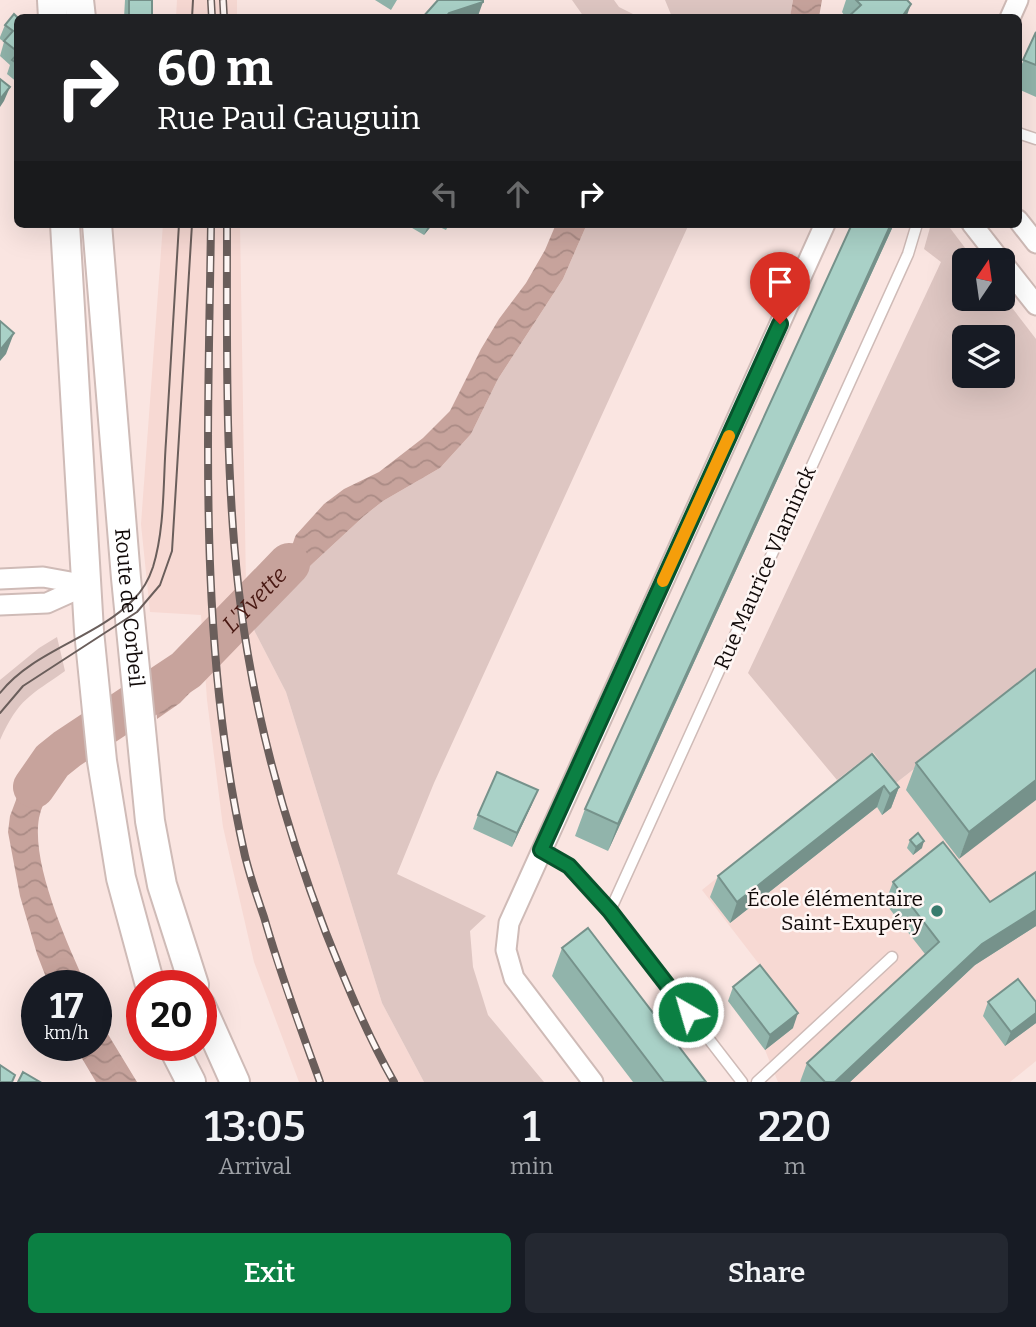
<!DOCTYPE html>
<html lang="en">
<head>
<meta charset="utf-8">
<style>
	body { margin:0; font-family:Bitter,serif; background:#242831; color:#f1f3f6; height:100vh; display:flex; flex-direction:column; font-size:26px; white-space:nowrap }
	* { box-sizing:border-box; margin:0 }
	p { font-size:23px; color:#9ea1a6 }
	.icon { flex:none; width:38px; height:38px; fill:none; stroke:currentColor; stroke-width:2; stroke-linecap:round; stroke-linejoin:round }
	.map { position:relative; height:1082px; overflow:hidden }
	.sheet { display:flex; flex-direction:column; background:#171b24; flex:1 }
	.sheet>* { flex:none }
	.guide { position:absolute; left:14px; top:14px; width:1008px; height:214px; border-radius:10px; box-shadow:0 7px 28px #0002; background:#202124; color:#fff; overflow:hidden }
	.needle { width:46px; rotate:13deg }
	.fabs { position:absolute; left:952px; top:248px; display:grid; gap:14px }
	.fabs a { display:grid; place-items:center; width:63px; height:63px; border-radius:10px; background:#171b24; box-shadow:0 7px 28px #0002; font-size:35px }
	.speed { position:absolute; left:21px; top:970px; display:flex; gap:14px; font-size:35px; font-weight:700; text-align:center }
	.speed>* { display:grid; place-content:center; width:91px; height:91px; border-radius:50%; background:#171b24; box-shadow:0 7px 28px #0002; line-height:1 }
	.speed small { font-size:18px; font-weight:400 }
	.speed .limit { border:10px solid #d22; background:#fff; color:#111 }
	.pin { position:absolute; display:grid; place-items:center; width:60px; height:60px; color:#fff; margin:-72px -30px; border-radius:50% 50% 50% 0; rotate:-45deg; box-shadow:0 0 7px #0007 }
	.pin .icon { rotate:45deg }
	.me { position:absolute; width:77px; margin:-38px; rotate:322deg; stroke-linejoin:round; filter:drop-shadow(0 0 5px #0008) }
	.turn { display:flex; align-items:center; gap:24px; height:147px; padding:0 28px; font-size:32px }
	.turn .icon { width:91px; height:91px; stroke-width:2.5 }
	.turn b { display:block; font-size:49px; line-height:60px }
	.lanes { display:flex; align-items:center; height:66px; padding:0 28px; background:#0003; justify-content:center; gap:35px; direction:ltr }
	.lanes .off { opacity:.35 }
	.eta { display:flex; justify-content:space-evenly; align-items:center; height:119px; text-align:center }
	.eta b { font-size:42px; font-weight:600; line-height:49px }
	.primary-button { display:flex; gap:14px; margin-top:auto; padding:14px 28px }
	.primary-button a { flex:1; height:80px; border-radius:10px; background:#0b8043; color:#fff; font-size:28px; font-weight:600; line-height:80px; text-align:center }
	.primary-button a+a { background:#242831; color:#f1f3f6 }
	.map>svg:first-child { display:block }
	.built { fill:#f7d9d3 }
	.green { fill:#dec6c2; fill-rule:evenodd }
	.water { fill:url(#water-waves) }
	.pier { fill:#fae5e1 }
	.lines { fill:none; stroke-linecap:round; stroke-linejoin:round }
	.river { stroke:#c7a39c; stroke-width:42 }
	.lane-casing { stroke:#cfbbb7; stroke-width:13 }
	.street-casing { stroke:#cfbbb7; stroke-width:23 }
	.secondary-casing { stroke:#cfbbb7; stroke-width:32 }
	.lane { stroke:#fff; stroke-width:10 }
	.street { stroke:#fff; stroke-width:19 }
	.secondary { stroke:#fff; stroke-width:28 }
	.tram { stroke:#6a5e5b; stroke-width:2 }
	.rail-casing { stroke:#6a5e5b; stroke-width:8 }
	.rail { stroke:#fef6f4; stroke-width:5; stroke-dasharray:16; stroke-linecap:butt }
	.wall { fill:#91b4ab }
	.shaded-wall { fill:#76928b }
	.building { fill:#a9d1c7; stroke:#76928b; stroke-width:2 }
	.route-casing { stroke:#07532c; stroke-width:18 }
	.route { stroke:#0b8043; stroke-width:12 }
	.slow { stroke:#f59e0b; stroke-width:12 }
	.poi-dot { fill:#387b6d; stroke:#fef6f4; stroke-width:2.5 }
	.labels { text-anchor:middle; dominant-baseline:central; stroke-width:5; stroke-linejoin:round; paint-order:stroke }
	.street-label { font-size:21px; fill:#110a09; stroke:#fef6f4 }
	.poi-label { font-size:21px; fill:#110a09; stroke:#fef6f4; text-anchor:end }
	.water-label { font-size:23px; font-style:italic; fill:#491913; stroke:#fef6f4 }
</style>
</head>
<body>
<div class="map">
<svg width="1036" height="1082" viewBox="0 0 1036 1082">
	<defs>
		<pattern id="water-waves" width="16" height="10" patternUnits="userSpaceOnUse" patternTransform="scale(1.75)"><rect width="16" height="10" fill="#c7a39c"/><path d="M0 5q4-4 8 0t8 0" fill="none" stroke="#aa8b85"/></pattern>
	</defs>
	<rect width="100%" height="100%" fill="#fae5e1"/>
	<!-- built -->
	<path class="built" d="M177,0H237V17H176Z
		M163,224H240L246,586L253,628L286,692L382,1003L424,1082H299L254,962L223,827L207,700L201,615L150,612L141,524Z
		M1032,678L1036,683V1061L1010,1082H778L765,1050L728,1001L755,979L762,968L702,890L873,752L896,783Z"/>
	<!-- green -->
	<path class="green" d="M572,0H614L619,7L639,17H584Z
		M665,0H793L790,18L672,17Z
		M587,224H689L434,783L397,874L486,916L470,931L473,967L488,1015L544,1082H424L382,1003L286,692L253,628L310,566L364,516L383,501L440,468L471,434L498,379L563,279Z
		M931,224H947L975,261H964V299H1003V296L1036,339V683L1031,678L896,783L873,752L837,780L748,673L941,262L924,249ZM964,338H1003V376H964Z
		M57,637L65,671C30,696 19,698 0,740V680L39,648Z"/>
	<!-- water -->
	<path class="water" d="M793,0H822L819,17H790Z
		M556,224H587L563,279L498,379L471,434L440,468L383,501L364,516L310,566L253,628L248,588L324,504L344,489L379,472L423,438L450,411L481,349L499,319L526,283L545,250Z
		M203,635L208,674L180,703L157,719L154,680L170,669Z
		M69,730L72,762C59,779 43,797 39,818C31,864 67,943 86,985H49L37,954L20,896L8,832L10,816L31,760L45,744Z
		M96,1008L106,1031L137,1082H96L74,1045H96Z"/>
	<!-- pier -->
	<path class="pier" d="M293,533L296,534L290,552L246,598L245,586L283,547Z
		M205,632L207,638L175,671L170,665L200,633Z"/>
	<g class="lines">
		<!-- river -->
		<path class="river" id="s1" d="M34,787L52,761L67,749L186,670L289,564"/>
		<defs>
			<path id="lane" d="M1018,133L1036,139
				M541,850L569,866L610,911L742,1082
				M610,911L908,254L917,224
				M757,1082L892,957"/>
			<path id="street" d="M1010,18L1018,0
				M1018,220L1036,243
				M972,224L1001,261
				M1003,263L1036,305
				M0,579L43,577L87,585
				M0,605L47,603L87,585
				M593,1082L514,978L506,950L509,923L825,224"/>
			<g id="secondary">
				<path d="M52,0L53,18"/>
				<path d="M79,0L81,18"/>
				<path d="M65,224L89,631L102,761L121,878L150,985"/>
				<path id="s2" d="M97,224L126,578L150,821L162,885L194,985"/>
				<path d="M201,1006L235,1082"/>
				<path d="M172,1045L191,1082"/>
			</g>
		</defs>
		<!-- lane casing -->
		<use href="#lane" class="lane-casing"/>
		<!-- street casing -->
		<use href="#street" class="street-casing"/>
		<!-- secondary casing -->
		<use href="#secondary" class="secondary-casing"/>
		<!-- lane -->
		<use href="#lane" class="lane"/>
		<!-- street -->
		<use href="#street" class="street"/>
		<!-- secondary -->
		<use href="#secondary" class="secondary"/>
		<!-- tram -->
		<path class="tram" d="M192,18L193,0
			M0,693C34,650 97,638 134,599C143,590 149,579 153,567C165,528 163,482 166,441C170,369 175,296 179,224
			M0,713L23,686L137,612L160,585L172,551L192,224"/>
		<defs>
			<path id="rail" d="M211,0L212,18
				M223,0L224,18
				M211,224C208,435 198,649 245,856C250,876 257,897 264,917C280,973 300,1027 320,1082
				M227,224C227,344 225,465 238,584C251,703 283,821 326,933C346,983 367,1035 394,1082"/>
		</defs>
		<!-- rail casing -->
		<use href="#rail" class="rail-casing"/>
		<!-- rail -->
		<use href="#rail" class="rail"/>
	</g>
	<!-- wall -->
	<path class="wall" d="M125,0H152V18H124Z
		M375,0H397L391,10Z
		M846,0H907L906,18H846L842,12Z
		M18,18V83L7,74L10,65L0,56L4,42L0,39V37L5,25Z
		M1036,32V97L1018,89V73Z
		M408,224H449L446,230L433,224L424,235L407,225Z
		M852,224H894L608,851L575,836L585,809Z
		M1036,669L959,859L906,790L916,763Z
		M872,754L899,787L891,808L882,815L877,807L730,923L710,897L718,876Z
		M532,804L512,847L473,829L478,815Z
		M910,840L922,848L913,855L907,848Z
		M1036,872V926L975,965L850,1082H800L807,1063L925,954L885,903L893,882L990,902Z
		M562,948L706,1082H633L552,976Z
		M733,987L793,1028L765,1050L728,1001Z
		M988,1002L1036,1023L1005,1046L983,1016Z"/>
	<!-- shaded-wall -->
	<path class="shaded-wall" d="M483,2L478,16L473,18H445L449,13Z
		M911,4L906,18H902Z
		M10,87L4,101L0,107V99Z
		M429,224H433L424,235Z
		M891,224H894L608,851L618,824Z
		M14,333L6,354L0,361V350Z
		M1036,780V800L959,859L969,832Z
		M884,786L877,807L730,923L737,902Z
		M899,787L891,808L882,815L890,794Z
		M538,790L532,804L512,847L517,833Z
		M924,841L922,848L913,855L916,847Z
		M1036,910V926L975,965L850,1082H835L982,944Z
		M798,1013L793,1028L765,1050L770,1035Z
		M1036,1013V1023L1005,1046L1011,1032Z"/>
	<!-- building -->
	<path class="building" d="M129,0H152V18H129Z
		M438,0H483V2L449,13L445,18H422Z
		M856,0H907L911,4L902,17L906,18H847L861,5Z
		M14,14L18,18V52L4,41L13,31L5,25Z
		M1036,32V65L1023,60Z
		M18,53V64L12,60Z
		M0,79L10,87L0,99Z
		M852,224H891L618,824L585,809Z
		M0,321L14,333L0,350Z
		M1036,669V780L969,832L916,763Z
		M872,754L899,787L890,794L884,786L737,902L718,876Z
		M497,772L538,790L517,833L478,815Z
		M918,833L924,841L916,847L910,840Z
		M943,842L990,902L1036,872V910L982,944L835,1082H825L807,1063L939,942L893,882Z
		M588,928L706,1082H664L562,948Z
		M760,965L798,1013L770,1035L733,987Z
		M1018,979L1036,1002V1013L1011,1032L988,1002Z
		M0,1065L15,1075L12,1082H0Z
		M23,1072L40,1082H18Z"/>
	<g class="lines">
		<defs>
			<path id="route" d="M688,1012L610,911L569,866L541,850L780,324"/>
		</defs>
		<!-- route casing -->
		<use href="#route" class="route-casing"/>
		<!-- route -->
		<use href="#route" class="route"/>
		<!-- slow -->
		<path class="slow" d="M663,581L729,436"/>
	</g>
	<!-- markers -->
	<circle class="poi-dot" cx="937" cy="911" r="7"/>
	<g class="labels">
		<!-- street labels -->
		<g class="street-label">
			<text transform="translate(765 568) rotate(-66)">Rue Maurice Vlaminck</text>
			<text stroke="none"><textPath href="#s2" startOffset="385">Route de Corbeil</textPath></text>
		</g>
		<!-- poi labels -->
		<g class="poi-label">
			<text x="923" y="899">École élémentaire<tspan x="923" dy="24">Saint-Exupéry</tspan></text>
		</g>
		<!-- water labels -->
		<g class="water-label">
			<text stroke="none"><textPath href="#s1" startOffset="292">L'Yvette</textPath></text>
		</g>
	</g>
</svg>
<div class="fabs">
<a><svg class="needle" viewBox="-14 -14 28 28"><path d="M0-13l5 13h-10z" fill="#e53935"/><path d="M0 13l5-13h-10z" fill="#9ea1a6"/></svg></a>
<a><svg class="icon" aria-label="layers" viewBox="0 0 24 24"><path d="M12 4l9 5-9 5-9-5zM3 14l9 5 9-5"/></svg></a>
</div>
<div class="speed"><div>17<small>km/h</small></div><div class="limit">20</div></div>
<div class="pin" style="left:780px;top:324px;background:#d93025"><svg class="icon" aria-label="arrive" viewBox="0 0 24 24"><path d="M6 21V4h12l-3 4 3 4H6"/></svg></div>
<svg class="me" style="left:688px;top:1012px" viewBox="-20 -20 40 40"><circle r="17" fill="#0b8043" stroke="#fff" stroke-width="3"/><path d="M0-11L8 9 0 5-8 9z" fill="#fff"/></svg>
<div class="guide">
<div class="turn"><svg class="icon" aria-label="right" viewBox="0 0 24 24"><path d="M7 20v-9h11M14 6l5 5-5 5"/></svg><div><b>60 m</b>Rue Paul Gauguin</div></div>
<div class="lanes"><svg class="icon off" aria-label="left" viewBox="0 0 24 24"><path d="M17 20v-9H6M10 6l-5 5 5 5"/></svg><svg class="icon off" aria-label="ahead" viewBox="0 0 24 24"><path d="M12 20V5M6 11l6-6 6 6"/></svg><svg class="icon" aria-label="right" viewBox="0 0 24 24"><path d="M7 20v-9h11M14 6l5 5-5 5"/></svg></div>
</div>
</div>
<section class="sheet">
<div class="eta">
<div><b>13:05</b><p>Arrival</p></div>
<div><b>1</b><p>min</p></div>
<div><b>220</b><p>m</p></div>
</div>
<div class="primary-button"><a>Exit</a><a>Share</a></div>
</section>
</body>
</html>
